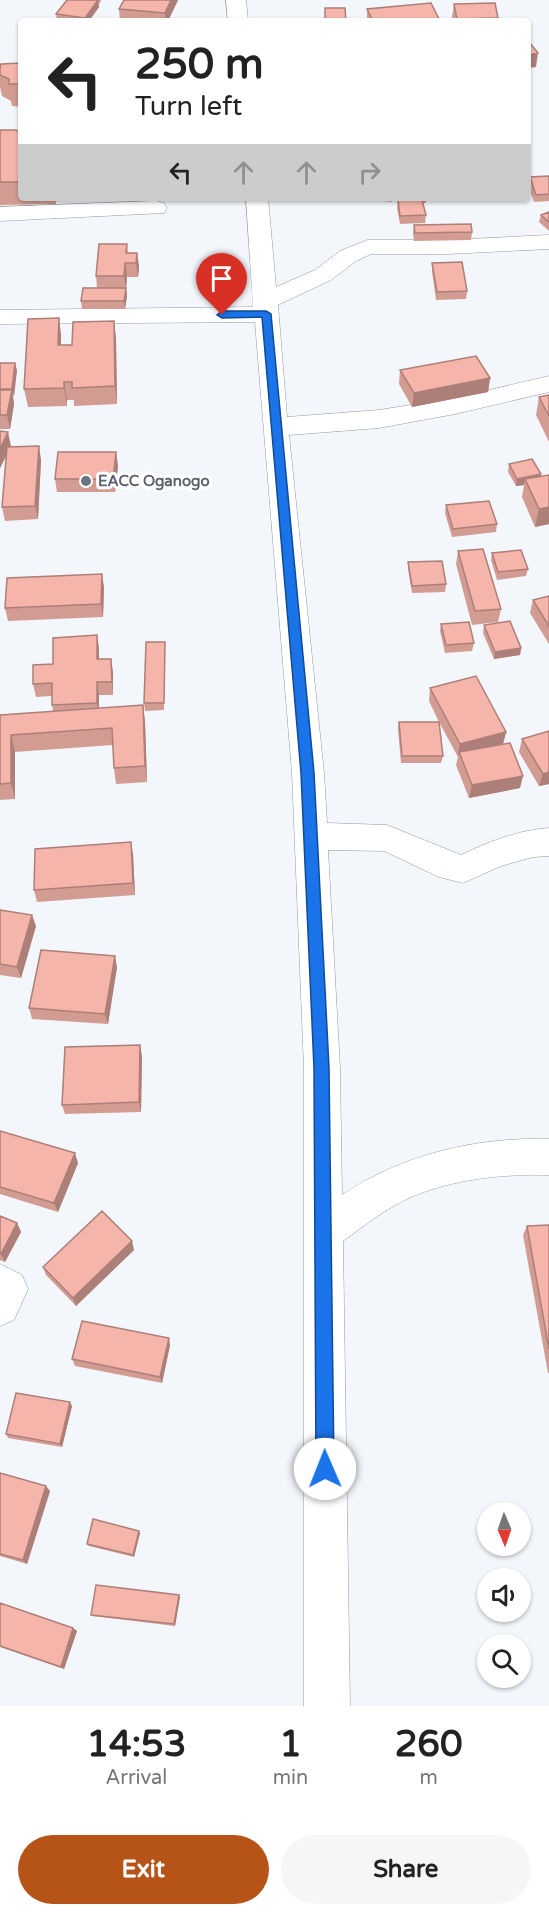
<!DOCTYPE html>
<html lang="en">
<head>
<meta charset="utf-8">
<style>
	body { margin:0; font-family:"Varela Round",sans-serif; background:#f6f6f6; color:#222; height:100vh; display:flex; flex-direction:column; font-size:22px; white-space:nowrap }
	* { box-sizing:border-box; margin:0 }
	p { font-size:20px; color:#767676 }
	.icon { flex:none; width:33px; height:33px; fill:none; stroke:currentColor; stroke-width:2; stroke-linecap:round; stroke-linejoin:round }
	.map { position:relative; height:1706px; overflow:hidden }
	.panel { display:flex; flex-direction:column; background:#fff; flex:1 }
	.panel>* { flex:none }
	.hud { position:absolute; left:18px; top:18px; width:513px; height:183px; border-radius:6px; box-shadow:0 2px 4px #0004; background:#fff; color:#222; overflow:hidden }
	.needle { width:39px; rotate:178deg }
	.fabs { position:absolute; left:477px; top:1502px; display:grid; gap:12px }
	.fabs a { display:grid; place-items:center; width:54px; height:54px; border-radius:50%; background:#fff; box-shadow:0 2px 4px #0004; font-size:30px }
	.pin { position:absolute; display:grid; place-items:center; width:51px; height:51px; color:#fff; margin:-62px -26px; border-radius:50% 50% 50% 0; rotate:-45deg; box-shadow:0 0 6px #0007 }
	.pin .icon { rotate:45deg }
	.me { position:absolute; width:66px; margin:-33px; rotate:359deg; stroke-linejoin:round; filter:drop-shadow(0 0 4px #0008) }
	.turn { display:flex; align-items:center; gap:21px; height:126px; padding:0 18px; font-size:27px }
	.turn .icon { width:78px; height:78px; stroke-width:2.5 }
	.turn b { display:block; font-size:42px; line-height:51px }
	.lanes { display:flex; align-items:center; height:57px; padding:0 18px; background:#0003; justify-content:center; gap:30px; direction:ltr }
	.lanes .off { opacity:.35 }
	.eta { display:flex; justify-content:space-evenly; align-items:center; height:102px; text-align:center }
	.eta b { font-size:36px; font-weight:700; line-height:42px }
	.action { display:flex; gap:12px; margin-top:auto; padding:12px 18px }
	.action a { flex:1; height:69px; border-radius:36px; background:#b65418; color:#fff; font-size:24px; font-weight:700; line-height:69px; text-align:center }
	.action a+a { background:#f6f6f6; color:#222 }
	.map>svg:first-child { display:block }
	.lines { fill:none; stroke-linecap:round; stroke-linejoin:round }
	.minor-casing { stroke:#95989c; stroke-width:1 }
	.minor { fill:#fff; fill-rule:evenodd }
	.wall { fill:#d39c93 }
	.shaded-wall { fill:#ac7f78 }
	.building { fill:#f5b5ab; stroke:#ac7f78; stroke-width:1.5 }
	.route { fill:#1a73e8; stroke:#114b97; stroke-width:1.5 }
	.worship-dot { fill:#6b7280; stroke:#fff; stroke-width:2 }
	.labels { text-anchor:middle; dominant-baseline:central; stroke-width:6; stroke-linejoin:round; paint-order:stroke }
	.worship-label { font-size:15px; font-weight:bold; fill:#5b616d; stroke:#fff; text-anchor:start }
</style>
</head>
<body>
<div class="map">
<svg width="549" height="1706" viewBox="0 0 549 1706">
	<rect width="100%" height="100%" fill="#f3f6fb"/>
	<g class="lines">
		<defs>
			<path id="minor" d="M226,0H246L248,21H228Z
				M246,198H268L276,287L315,270L340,251L367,240H448L549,235V249L448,254H371L356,261L331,280L278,305L287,417L379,410L455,398L549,376V392L455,414L379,428L289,435L324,773L327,823L387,825L461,855C488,842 518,830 549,828V856L533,857L501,866L463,883L439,877L384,851L328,850L340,1068L342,1195C403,1154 477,1137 549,1139V1175C502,1174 452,1179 409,1198C385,1209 364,1226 343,1241L350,1706H304V1068L292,773L255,322L0,324V310L253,307Z
				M156,201L164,203L167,208L164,213L0,221V207Z
				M0,1264L22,1275L28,1289L14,1320L0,1326Z"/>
		</defs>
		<!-- minor casing -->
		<use href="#minor" class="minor-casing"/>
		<!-- minor -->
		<use href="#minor" class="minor"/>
	</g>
	<!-- wall -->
	<path class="wall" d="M67,0H101L100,3H99V7L89,21H57L56,14Z
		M124,0H178L168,21H120L119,9Z
		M454,4L498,18V21H453L452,17Z
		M367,9L440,21H367Z
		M21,63V107L12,106L11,101L2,96L0,87V68Z
		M0,130L21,134V198H62H56V204L0,205Z
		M549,176V201L534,202L528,185L530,177Z
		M373,198H392V202L373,200Z
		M403,198H426V203H423L426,215L425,223L400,224L397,208L398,200H403Z
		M549,212V231L539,222L541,215Z
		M414,225L472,232L471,240L414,241L413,233Z
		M127,244L128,253H137L139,267L138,277H127L126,288L127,296L125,309H82L81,301L97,288L96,276Z
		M432,263L467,291L466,299L436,300L432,271Z
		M59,318L61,336V345H72L114,321L116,339L117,404L74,406V400H67V406L28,407L24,389Z
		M0,363L17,370L13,397L14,404L10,429H0Z
		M400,370L490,378L488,392L412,407L399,384Z
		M549,395V442L536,415L539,397Z
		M0,431L11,446L10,447L41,460L38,519L5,521L2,507L6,456L0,468Z
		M116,452L118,466L115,492H57L55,479Z
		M509,464L540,477L549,475V524L535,527L522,497L524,485L516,486L508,472Z
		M446,505L497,524L496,532L452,537L445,513Z
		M458,551L501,609L498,622L472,625L456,564Z
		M492,553L528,569L526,576L497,580L491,560Z
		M408,562L446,584L445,592L412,593L408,569Z
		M104,587L103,617L8,621L5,608Z
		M549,596V644L530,613L533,600Z
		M441,624L474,643L472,651L445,653L440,631Z
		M484,625L521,648L520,655L494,659L483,633Z
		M97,635L99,649V659L113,672V695H99V708L143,705L145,722L147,782L116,784L114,768L113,745L15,752V799L0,800V715L53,711L52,705V696L36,697L33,684L53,664Z
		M165,642L164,710L145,711L144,703Z
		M430,688L506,732L503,744L520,788L469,798L456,765L458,757L439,722L443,756L441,763H401L398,729L399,722H439L429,701Z
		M522,739L549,784L539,786L519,752Z
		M133,854L135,895L37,902L34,890Z
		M0,910L36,926L21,978L0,975Z
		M117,967L108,1024L32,1019L29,1008Z
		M142,1056L141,1112L65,1114L62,1105Z
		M0,1131L78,1163L58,1212L0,1194Z
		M0,1216L17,1223L21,1232L5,1262L0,1260Z
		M549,1225V1373H548L523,1235L527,1226Z
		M134,1250L76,1306L46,1275L43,1267Z
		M170,1345L162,1383L75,1366L72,1359Z
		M72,1406L62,1447L8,1438L6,1434Z
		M0,1473L50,1491L27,1564L0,1556Z
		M140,1533L134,1557L89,1546L87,1544Z
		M179,1595L180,1597L175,1626L93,1616L91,1615Z
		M0,1603L73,1628L77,1631L64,1669L0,1647Z"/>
	<!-- shaded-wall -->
	<path class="shaded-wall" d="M98,0L99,7L89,21H85V18Z
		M171,0H178L168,21H166L165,13Z
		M538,53L536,67L528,68V55Z
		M137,253L139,267L138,277L136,263Z
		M125,263L127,277L126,290L124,276Z
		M126,288L127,296L125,309L124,301Z
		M59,318L61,336V364L58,345Z
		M114,321L116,339L117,404L115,386Z
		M15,363L17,370L14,397L12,389Z
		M490,378L488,392L412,407L414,393Z
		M64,382L67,400V406L64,388Z
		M12,390L14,404L10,429L7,415Z
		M8,432L11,446L0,468V449Z
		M39,446L41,460L38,519L35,506Z
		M116,452L118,466L115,492L113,479Z
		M541,474L539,482L525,479L524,485L516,486L517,479Z
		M549,507V524L535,527L539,509Z
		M102,574L104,587L103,617L101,604Z
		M97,635L99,649V673L97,659Z
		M521,648L520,655L494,659L495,652Z
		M111,659L113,672V695L112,682Z
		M97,682L99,695V715L97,703Z
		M143,705L145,722L147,782L145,766Z
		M506,732L503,744L459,752L457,757L460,744Z
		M11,735L15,752V799L11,783Z
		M549,772V784L539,786L543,774Z
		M523,776L520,788L469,798L472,785Z
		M131,842L133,854L135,895L133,883Z
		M32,915L36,926L21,978L17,967Z
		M115,956L117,967L108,1024L105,1014Z
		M140,1045L142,1056L141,1112L139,1102Z
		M75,1153L78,1163L58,1212L54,1203Z
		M17,1223L21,1232L5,1262L1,1254Z
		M132,1241L134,1250L76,1306L73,1298Z
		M169,1338L170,1345L162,1383L160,1377Z
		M70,1402L72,1406L62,1447L60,1444Z
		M46,1486L50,1491L27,1564L23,1560Z
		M139,1531L140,1533L134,1557L133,1555Z
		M179,1595L180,1597L175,1626L174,1624Z
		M73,1628L77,1631L64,1669L61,1667Z"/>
	<!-- building -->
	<path class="building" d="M67,0H98L85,18L56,14Z
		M124,0H171L165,13L119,9Z
		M431,3L440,21H373L367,9Z
		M495,3L498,18L457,19L454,4Z
		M325,8H345L346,21H325Z
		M528,42H529L538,53L528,55Z
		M21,63V84H9V79L0,75V68L1,64Z
		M0,130H16L21,134V182H0Z
		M549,176V194L536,195L530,177Z
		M398,200H422L426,215L400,216Z
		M549,212V222L541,215Z
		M471,224L472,232L415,233L414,225Z
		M99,244H127L126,253H137L136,263H125L124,276H96Z
		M462,262L467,291L437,292L432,263Z
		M83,288H126L124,301H81Z
		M59,318L58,345H72L73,322L114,321L115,386L72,388V382H64V388L24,389L28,319Z
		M476,356L490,378L414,393L400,370Z
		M0,363H15L12,389H0Z
		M0,390H12L7,415H0Z
		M549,395V416L539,397Z
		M0,431L8,432L0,449Z
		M39,446L35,506L2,507L7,447Z
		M58,452H116L113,479H55Z
		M532,459L541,474L517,479L509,464Z
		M549,475V507L539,509L525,479Z
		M489,501L497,524L453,529L446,505Z
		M483,549L501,609L475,611L458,551Z
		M521,550L528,569L498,572L492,553Z
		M442,561L446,584L412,586L408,562Z
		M102,574L101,604L5,608L7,578Z
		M549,596V626L533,600Z
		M510,621L521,648L495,652L484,625Z
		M469,622L474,643L446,645L441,624Z
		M97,635V659H111L112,682H97V703L52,705V683L33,684V665L53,664V638Z
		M146,642H165L164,703H144Z
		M476,676L506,732L460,744L430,688Z
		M143,705L145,766L114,768L112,728L11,735V783L0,784V715Z
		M399,722H439L443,756H402Z
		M549,731V772L543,774L522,739Z
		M510,743L523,776L472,785L459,752Z
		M131,842L133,883L34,890L35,849Z
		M0,910L32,915L17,967L0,964Z
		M41,950L115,956L105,1014L29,1008Z
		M140,1045L139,1102L62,1105L65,1047Z
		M0,1131L75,1153L54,1203L0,1187Z
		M102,1211L132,1241L73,1298L43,1267Z
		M0,1216L17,1223L1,1254H0Z
		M549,1225V1349L527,1226Z
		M82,1321L169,1338L160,1377L72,1359Z
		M16,1393L70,1402L60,1444L6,1434Z
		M0,1473L46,1486L23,1560L0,1554Z
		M93,1519L139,1531L133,1555L87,1544Z
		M96,1585L179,1595L174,1624L91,1615Z
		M0,1603L73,1628L61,1667L0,1646Z"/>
	<!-- route -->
	<path class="route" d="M266,311L271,314L314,773L329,1068L334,1469L331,1476L325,1478L318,1476L316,1469L314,1068L301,773L262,317L222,318L217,315L222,311Z"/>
	<!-- markers -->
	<circle class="worship-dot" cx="86" cy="481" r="6"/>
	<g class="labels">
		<!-- worship labels -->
		<g class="worship-label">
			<text x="98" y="481">EACC Oganogo</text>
		</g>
	</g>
</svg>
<div class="fabs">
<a><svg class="needle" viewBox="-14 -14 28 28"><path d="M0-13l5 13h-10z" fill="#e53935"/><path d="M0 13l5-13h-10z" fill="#767676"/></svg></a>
<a><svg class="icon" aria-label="sound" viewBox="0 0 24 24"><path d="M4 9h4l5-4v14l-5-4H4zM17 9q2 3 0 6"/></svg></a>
<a><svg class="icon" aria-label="search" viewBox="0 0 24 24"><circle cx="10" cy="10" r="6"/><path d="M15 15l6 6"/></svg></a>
</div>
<div class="pin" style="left:222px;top:315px;background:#d93025"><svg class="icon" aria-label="arrive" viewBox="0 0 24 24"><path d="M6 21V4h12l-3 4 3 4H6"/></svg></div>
<svg class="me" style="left:325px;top:1469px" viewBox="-20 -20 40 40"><circle r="19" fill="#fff"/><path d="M0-13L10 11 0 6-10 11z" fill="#1a73e8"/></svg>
<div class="hud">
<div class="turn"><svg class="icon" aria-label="left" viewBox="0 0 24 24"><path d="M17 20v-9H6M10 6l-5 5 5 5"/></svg><div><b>250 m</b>Turn left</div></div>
<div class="lanes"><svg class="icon" aria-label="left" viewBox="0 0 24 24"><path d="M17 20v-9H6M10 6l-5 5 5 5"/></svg><svg class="icon off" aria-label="ahead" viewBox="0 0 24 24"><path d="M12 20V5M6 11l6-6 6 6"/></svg><svg class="icon off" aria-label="ahead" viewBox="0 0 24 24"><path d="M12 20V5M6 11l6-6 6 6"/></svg><svg class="icon off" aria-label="right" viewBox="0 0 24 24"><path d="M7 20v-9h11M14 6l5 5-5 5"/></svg></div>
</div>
</div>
<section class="panel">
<div class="eta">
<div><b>14:53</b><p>Arrival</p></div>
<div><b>1</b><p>min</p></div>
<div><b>260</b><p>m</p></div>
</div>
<div class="action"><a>Exit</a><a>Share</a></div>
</section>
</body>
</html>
